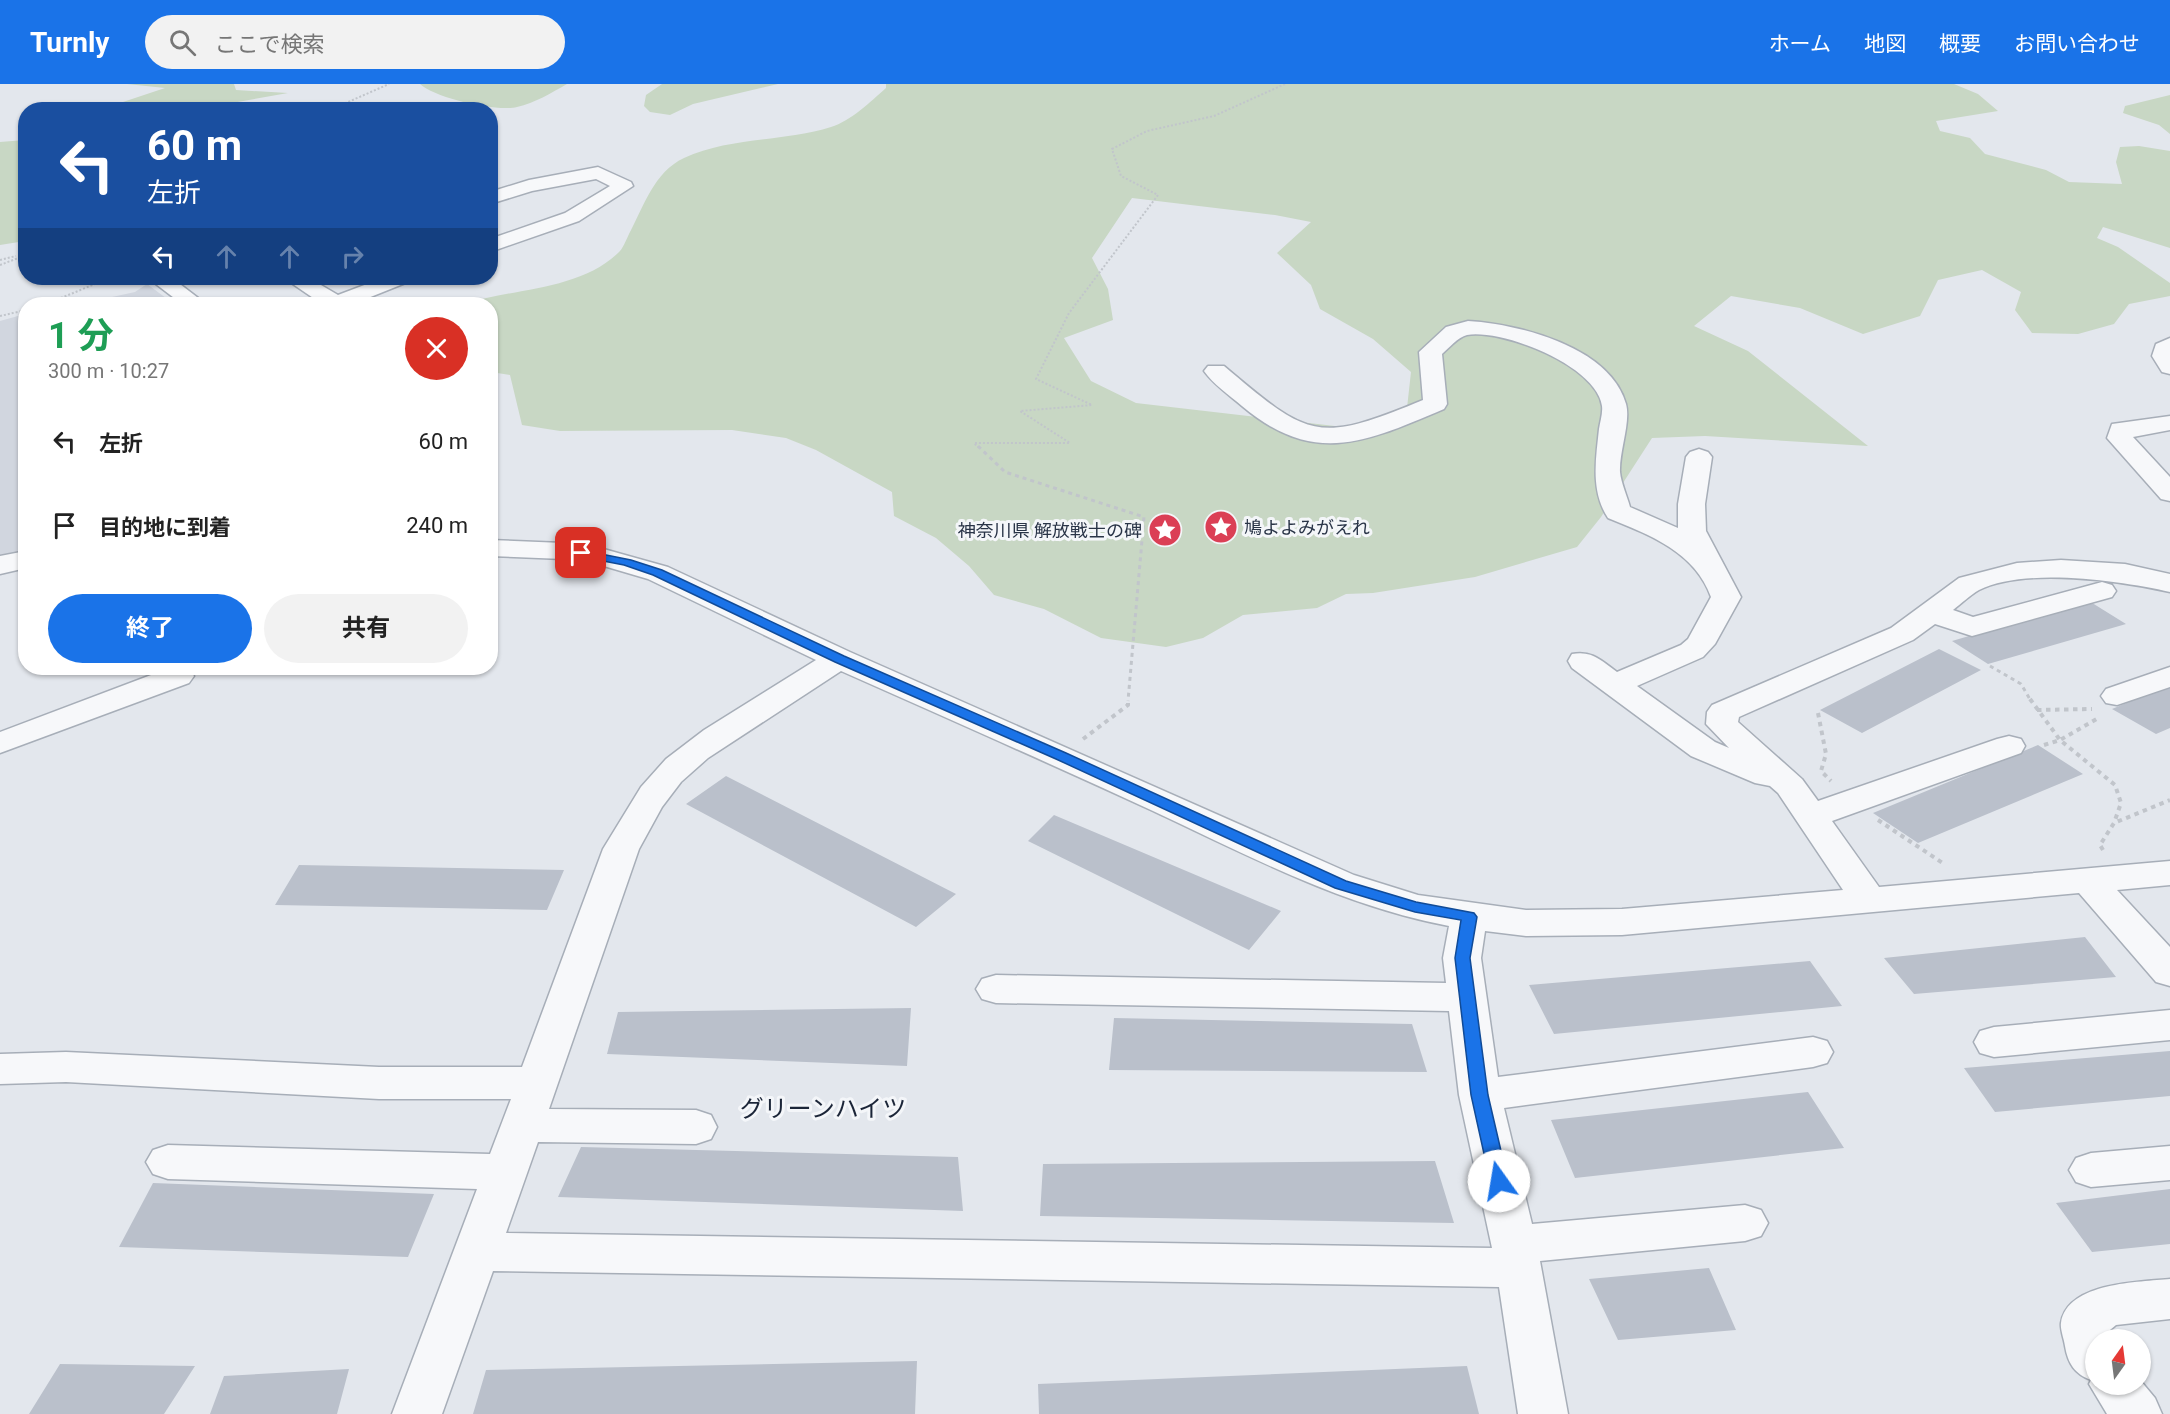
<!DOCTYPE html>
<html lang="ja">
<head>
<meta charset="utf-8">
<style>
	body { margin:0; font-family:Roboto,"Noto Sans JP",sans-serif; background:#f2f2f2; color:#222; height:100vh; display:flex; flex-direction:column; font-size:22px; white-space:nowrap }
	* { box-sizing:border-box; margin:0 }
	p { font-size:20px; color:#767676 }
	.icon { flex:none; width:33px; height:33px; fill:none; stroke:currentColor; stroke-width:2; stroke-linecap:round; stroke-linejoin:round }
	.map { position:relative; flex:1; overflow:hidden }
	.side { position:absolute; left:18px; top:213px; width:480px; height:378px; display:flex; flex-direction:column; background:#fff; border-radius:24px; box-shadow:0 2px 4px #0004 }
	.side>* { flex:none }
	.top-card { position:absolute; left:18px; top:18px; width:480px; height:183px; border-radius:24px; box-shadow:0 2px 4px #0004; background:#1a4fa0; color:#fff; overflow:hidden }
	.needle { width:39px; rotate:14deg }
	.fabs { position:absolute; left:2085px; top:1245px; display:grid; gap:12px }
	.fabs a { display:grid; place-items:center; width:66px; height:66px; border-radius:50%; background:#fff; box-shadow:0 2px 4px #0004; font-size:30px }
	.pin { position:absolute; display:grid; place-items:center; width:51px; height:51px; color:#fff; margin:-26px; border-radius:12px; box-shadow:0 3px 9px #0006 }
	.me { position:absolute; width:66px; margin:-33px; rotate:347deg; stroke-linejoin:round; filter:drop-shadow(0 0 4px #0008) }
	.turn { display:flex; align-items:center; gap:21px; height:126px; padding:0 30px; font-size:27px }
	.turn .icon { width:78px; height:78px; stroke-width:2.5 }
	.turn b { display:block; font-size:42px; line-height:51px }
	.lanes { display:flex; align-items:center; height:57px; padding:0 30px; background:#0003; justify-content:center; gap:30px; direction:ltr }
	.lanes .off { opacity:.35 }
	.round { display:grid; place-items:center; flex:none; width:63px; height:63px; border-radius:32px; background:#f2f2f2 }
	.overview { display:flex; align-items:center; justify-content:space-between; height:102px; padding:0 30px }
	h1 { font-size:36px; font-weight:700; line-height:45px; color:#1e9e55 }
	.button { display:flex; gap:12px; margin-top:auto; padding:12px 30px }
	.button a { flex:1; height:69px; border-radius:36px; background:#1a73e8; color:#fff; font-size:24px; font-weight:700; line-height:69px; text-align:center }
	.button a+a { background:#f2f2f2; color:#222 }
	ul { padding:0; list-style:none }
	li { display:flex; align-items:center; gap:18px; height:84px; padding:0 30px }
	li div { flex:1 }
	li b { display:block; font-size:22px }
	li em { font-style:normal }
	header { display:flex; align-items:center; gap:36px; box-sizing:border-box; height:84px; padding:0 30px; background:#1a73e8; color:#fff }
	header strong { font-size:28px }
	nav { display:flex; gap:33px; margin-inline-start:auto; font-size:21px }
	.search { width:420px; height:54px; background:#f2f2f2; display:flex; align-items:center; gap:15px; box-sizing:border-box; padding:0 21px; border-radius:33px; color:#767676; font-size:22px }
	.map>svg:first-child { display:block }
	.built { fill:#d1d6df }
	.green { fill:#c8d7c4; fill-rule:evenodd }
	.building { fill:#bac0cb }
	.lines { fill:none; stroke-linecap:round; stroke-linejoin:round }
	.minor-casing { stroke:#a7aeb8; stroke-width:3 }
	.path-far2 { stroke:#c1c5cb; stroke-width:2; stroke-dasharray:2 2; stroke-linecap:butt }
	.path-far1 { stroke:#c1c5cb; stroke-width:3; stroke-dasharray:4 4; stroke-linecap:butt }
	.path { stroke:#c1c5cb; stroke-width:4; stroke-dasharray:4.5 4.5; stroke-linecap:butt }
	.minor { fill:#f7f8fa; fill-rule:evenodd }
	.route { fill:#1a73e8; stroke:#114b97; stroke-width:1.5 }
	.labels { text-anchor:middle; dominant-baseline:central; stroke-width:6; stroke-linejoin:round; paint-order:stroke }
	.poi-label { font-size:18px; fill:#293447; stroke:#f4f6f9; text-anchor:start }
	.near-neighbourhood-label { font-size:24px; fill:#1b2538; stroke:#f4f6f9 }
</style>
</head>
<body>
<header>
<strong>Turnly</strong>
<div class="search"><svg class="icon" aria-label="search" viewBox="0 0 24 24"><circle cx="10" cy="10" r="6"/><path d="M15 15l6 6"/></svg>ここで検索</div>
<nav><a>ホーム</a><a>地図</a><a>概要</a><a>お問い合わせ</a></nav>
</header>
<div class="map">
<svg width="2170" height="1330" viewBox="0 0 2170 1330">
	<rect width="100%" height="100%" fill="#e3e7ed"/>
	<!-- built -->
	<path class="built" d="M147,200L174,220H80L135,208Z
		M25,230V465L0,473V237Z"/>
	<!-- green -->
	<path class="green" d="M127,0H234L236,6L288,9L198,25H102L165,4Z
		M420,0H567C551,9 535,19 517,23C496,28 435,14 420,0Z
		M662,0H778L693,20L670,31L650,28L644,22L646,11Z
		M886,0H1954L1978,10L1998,27L1936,37L1940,47L1970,54L1985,70L2046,86L2069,98L2122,100L2116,78L2120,63L2139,62L2170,67V164L2103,143L2097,154L2118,163L2170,199V212L2129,220L2114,240L2078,250L2032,249L2015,226L2021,208L1982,186L1938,196L1920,232L1863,250L1800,224L1731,212L1694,242L1748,267L1868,362L1705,352L1652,354L1601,433L1577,463L1475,493L1373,509L1346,510L1317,524L1243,531L1203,554L1166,563L1101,554L1044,525L994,511L969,482L936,454L894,432L892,408L816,366L786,354L732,346L560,347L522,341L510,291L491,288L490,220H464C513,204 578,207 618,169C623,165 626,156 629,150C644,122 654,88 684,74C729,53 783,58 831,43C851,37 870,18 886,4ZM1132,114L1275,131L1311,138L1277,169L1311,201L1320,225L1373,255L1411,288L1407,324L1352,344L1136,319L1091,297L1064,254L1113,236L1108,205L1092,174Z
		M2170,11V50L2159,41L2123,29L2125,22Z
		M25,56V157L0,161V58Z"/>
	<!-- building -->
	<path class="building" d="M2089,517L2126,540L1988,580L1952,557Z
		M1939,565L1981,586L1862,649L1820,626Z
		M2170,601V644L2156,650L2112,625Z
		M2038,661L2083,690L1918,759L1873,729Z
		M726,692L956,810L916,843L686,720Z
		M1054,731L1281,827L1249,866L1028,757Z
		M299,781L564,786L547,826L275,821Z
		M2085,853L2116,893L1914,910L1884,874Z
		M1810,877L1842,922L1554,950L1529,901Z
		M911,924L907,982L607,970L618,928Z
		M1114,934L1412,940L1427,988L1109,986Z
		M2170,967V1012L1995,1028L1964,984Z
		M1808,1008L1844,1064L1575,1094L1551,1036Z
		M581,1063L958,1073L963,1127L558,1113Z
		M1435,1077L1454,1139L1040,1132L1043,1080Z
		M153,1099L434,1110L408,1173L119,1163Z
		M2170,1105V1160L2092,1168L2056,1119Z
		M1709,1184L1736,1246L1618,1256L1589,1195Z
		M917,1277L915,1330H473L486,1286Z
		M60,1280L195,1282L164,1330H29Z
		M1467,1282L1479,1330H1039L1038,1300Z
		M349,1285L337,1330H210L224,1292Z"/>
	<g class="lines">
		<defs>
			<path id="minor" d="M598,83L631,98L633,102L579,137L490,168V155L565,129L610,102L596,95L532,107L490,120V108L529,96Z
				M148,194H172L206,220H182Z
				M284,194H309L338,211L383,194H412L408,198L353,220H322Z
				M1468,237C1519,240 1610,263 1626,320C1631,338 1619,368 1620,388C1621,399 1627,412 1630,423L1678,444V420L1686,373L1690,368L1699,365L1708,368L1712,373L1705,420L1706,447L1741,513L1715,560L1703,573L1637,602L1715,658L1729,664L1706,640L1707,628L1712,621L1891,544L1959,494L2017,479L2061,476L2125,480L2170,490V508C2121,497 2025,483 1979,506C1970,511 1961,520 1953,526L1973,533L2102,498L2112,501L2116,507L2112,513L1972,552L1935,540L1913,556L1739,633L1738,638L1802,695L1818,717L1997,655L2009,652L2021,655L2025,662L2021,669L1832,737L1879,803L2170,777V801L2117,806L2170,863V902L2156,898L2079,809L1622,851L1526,852L1485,847L1481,874L1498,993L1813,953L1827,957L1833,968L1827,979L1813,983L1504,1024L1532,1140L1745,1121L1761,1126L1768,1139L1761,1152L1745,1157L1540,1177L1568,1330H1518L1499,1203L493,1187L442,1330H392L477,1105L168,1095L153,1090L146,1078L153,1066L168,1061L490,1070L511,1015H379L66,998L0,1000V970L66,968L379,983H522L603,765L641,703L666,675L704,646L816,576L648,495L597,480L563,475L490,472V456L563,459L600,464L668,483L850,568L1354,791L1418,811L1526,826L1622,825L1843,806L1778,709L1770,702L1755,699L1691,672L1572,584L1568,577L1572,570C1592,566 1602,577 1617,588L1681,561L1688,555L1711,513C1695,468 1650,451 1608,434C1590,407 1596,374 1599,345C1600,338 1603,329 1602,322C1597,282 1503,245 1467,251C1458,253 1449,264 1442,270L1447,320L1444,325C1366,358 1314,383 1242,322C1229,311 1213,300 1204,287L1208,282H1224C1309,354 1317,360 1423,316L1419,268L1446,243ZM841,587C945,633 1049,679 1153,727C1249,772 1343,822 1449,842L1443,874L1446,899L996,891L982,895L976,905L982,915L996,919L1449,927L1459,1011L1492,1164L506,1149L538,1058L696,1060L711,1055L717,1043L711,1031L696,1026L549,1025L639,765L662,723L681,698L708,674Z
				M2170,254V290L2162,288L2152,272L2156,260Z
				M2170,332V346L2133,353L2170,393V417L2161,415L2107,354L2112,340Z
				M26,467V484L0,490V472Z
				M2170,583V603L2117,621L2106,619L2101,612L2106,605Z
				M181,584L189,585L194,592L189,599L0,669V648L167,585Z
				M2170,926V956L1994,973L1980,969L1974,958L1980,947L1994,943Z
				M2170,1062V1096L2091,1103L2076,1098L2069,1086L2076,1074L2091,1069Z
				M2170,1195V1235L2116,1241L2110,1246L2112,1256H2096V1300H2140V1296L2155,1314L2162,1330H2107L2089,1300L2091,1296C2075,1290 2068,1280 2065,1262C2064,1255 2060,1245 2061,1239C2067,1198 2140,1198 2170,1195Z"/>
		</defs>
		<!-- minor casing -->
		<use href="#minor" class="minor-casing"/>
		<!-- path-far2 -->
		<path class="path-far2" d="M330,26L389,0
			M0,176L16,172
			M0,181L26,171
			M46,220L110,194
			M0,232L26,226
			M979,364L974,359H1070L1020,327L1092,321L1036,295L1069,229L1158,111L1121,92L1112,65L1147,47L1214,32L1285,0"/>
		<!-- path-far1 -->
		<path class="path-far1" d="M978,362L1005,388L1144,433L1128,617
			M1990,582L2021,600L2031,617"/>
		<!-- path -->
		<path class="path" d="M2030,615L2060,656L2115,701L2121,719L2114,739
			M2037,626L2092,625
			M1818,629L1826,670L1821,687L1831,697
			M1083,655L1128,621V615
			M2044,661L2060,656L2100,633
			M1878,736L1944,780
			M2103,766L2100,761L2114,739L2170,716"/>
		<!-- minor -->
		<use href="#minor" class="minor"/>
	</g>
	<!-- route -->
	<path class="route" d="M581,466L631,476L662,486L844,572L1066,669L1346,797L1416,818L1474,829L1477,833L1470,874L1488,1011L1508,1097L1506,1102L1499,1104L1493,1102L1490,1097L1471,1011L1455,874L1461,836L1415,828L1335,804L1056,675L835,578L653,491L624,481L577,472V467Z"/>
	<!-- icons -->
	<defs>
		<symbol id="sight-disc" viewBox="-11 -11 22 22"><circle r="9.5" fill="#db3f55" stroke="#f4f6f9"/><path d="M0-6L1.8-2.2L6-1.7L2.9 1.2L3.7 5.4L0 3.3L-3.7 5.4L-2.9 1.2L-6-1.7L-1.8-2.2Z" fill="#fff"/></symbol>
	</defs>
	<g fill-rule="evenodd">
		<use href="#sight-disc" x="1202" y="424" width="38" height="38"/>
		<use href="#sight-disc" x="1146" y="427" width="38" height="38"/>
	</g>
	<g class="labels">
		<!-- poi labels -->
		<g class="poi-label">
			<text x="1244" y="443">鳩よよみがえれ</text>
			<text x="1142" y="446" text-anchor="end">神奈川県 解放戦士の碑</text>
		</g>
		<!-- near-neighbourhood labels -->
		<g class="near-neighbourhood-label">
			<text x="823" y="1025">グリーンハイツ</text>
		</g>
	</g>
</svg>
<div class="fabs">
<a><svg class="needle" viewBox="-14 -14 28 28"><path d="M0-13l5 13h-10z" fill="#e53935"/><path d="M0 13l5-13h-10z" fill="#767676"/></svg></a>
</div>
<div class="pin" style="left:581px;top:469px;background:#d93025"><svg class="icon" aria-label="arrive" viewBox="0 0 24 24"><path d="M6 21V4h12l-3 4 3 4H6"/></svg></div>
<svg class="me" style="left:1499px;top:1097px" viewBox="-20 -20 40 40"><circle r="19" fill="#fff"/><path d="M0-13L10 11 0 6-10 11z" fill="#1a73e8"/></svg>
<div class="top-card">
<div class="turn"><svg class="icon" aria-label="left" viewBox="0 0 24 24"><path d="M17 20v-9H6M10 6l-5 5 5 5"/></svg><div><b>60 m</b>左折</div></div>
<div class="lanes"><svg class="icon" aria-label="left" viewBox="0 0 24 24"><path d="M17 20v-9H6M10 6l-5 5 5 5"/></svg><svg class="icon off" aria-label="ahead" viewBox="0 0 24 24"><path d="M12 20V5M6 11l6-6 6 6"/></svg><svg class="icon off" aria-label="ahead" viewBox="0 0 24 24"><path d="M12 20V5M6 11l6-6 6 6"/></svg><svg class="icon off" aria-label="right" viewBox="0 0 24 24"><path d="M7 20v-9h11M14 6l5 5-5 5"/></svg></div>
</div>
<section class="side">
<div class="overview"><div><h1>1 分</h1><p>300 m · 10:27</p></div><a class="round" style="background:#d93025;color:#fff"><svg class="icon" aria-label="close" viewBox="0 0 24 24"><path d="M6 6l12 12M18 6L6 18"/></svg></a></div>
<ul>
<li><svg class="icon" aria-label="left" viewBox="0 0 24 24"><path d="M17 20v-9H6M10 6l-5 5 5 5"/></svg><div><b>左折</b></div><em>60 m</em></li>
<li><svg class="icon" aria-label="arrive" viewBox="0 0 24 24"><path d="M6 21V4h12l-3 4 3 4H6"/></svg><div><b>目的地に到着</b></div><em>240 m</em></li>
</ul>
<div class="button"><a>終了</a><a>共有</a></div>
</section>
</div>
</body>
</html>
